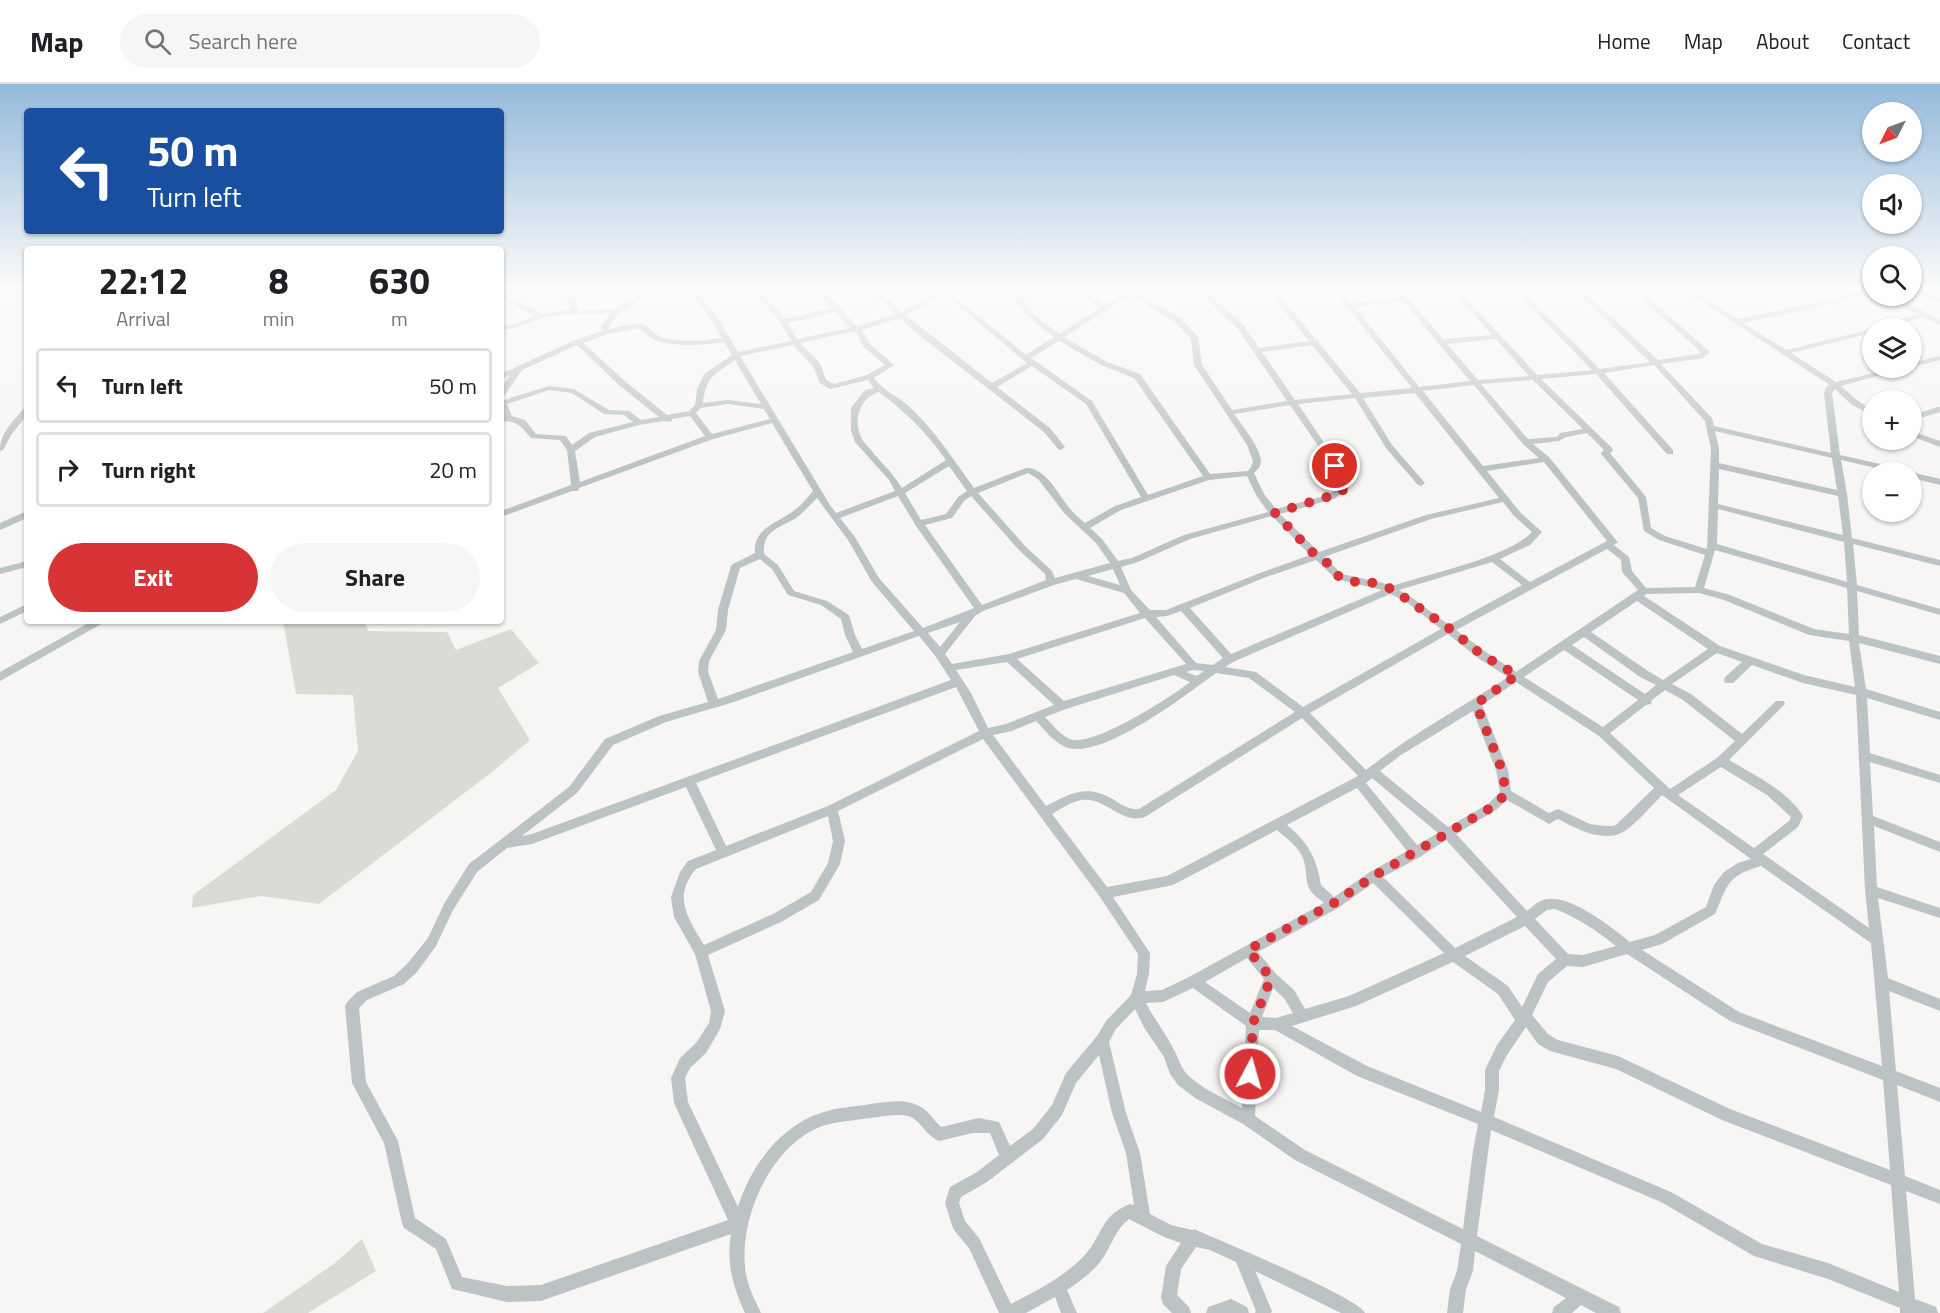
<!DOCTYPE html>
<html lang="en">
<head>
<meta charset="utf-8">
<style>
	body { margin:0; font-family:"Titillium Web",sans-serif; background:#f6f6f6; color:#202124; height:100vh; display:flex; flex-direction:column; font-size:22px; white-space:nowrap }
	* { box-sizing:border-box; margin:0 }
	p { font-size:20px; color:#757577 }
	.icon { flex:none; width:33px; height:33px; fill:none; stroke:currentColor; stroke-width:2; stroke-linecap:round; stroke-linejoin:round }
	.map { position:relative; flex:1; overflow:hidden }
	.details { position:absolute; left:24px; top:162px; width:480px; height:378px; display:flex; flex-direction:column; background:#fff; border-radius:6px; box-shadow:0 2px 4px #0004 }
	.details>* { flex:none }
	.guide { position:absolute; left:24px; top:24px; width:480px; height:126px; border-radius:6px; box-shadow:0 2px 4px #0004; background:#1a4fa0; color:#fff; overflow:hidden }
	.needle { width:39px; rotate:228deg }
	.fabs { position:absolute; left:1862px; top:18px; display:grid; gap:12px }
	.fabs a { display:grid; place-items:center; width:60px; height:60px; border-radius:50%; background:#fff; box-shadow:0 2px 4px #0004; font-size:30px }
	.pin { position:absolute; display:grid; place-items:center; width:51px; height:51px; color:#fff; margin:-26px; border:3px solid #fff; border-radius:50%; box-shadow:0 2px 6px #0007 }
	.me { position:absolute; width:66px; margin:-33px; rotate:6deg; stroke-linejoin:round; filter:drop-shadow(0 0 4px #0008) }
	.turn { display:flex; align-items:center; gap:21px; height:126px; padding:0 24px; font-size:27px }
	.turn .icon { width:78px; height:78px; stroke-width:2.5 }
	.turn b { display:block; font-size:42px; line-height:51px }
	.eta { display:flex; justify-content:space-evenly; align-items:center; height:102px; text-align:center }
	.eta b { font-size:36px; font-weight:700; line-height:42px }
	.cta { display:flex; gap:12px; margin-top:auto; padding:12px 24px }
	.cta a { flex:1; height:69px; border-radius:36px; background:#d83337; color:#fff; font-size:24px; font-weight:700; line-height:69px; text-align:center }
	.cta a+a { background:#f6f6f6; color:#202124 }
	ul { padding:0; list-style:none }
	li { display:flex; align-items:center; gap:18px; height:75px; margin:0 12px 9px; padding:0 12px; border:3px solid #e0e0e0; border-radius:6px }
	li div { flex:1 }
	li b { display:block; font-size:22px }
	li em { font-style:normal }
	header { display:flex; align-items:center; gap:36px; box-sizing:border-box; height:84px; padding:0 30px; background:#fff; border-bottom:2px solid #e0e0e0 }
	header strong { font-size:28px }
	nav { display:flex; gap:33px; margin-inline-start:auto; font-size:21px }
	.search { width:420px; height:54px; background:#f6f6f6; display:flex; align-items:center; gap:15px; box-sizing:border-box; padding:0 21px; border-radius:33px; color:#757577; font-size:22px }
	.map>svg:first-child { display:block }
	.green { fill:#d8dcd4 }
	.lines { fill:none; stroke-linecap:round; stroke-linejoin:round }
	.minor { fill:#bcc3c4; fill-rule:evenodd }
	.route { stroke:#d83337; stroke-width:10; stroke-dasharray:0 18 }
</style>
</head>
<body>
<header>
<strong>Map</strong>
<div class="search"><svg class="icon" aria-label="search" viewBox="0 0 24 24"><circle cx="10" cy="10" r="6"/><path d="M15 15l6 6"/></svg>Search here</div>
<nav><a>Home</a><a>Map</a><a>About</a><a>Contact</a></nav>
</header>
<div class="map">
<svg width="1940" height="1229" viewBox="0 0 1940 1229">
	<rect width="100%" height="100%" fill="#f7f6f4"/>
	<!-- green -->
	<path class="green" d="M283,537H365L368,547L447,548L456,566L511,545L539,579L498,604L530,656L492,688L319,820L261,812L192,824L193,811L336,706L358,667L353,611L296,610Z
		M362,1155L376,1187L308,1229H263L335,1179Z"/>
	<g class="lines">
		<!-- minor -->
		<path class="minor" d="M565,206H572L579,227L615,225L642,208L639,206H670L667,208H650L620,229L609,242V245C619,244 632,238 642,240C649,242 654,250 661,253C679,259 703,257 722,254L710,234L688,206H695L716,231L738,268L791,257L781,239L752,206H759L786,235L832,224L817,206H824L856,242H858L896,230L871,206H879L902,228L940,206H950L949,208L1026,271L1054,253C1035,240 1020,225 1007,206H1014L1035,231L1059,250L1100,224L1075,206H1083L1105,221L1126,208L1125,206H1134L1182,235L1198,253L1202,281L1232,326L1287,317L1238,245L1197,206H1205L1244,241L1259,264L1309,257L1273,213L1264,206H1273L1279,209L1316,256H1319V259L1360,309L1412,304L1348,224H1344L1345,220L1334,206H1341L1351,219L1400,214L1394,206H1401L1443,255L1492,251L1452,206H1501L1464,212L1537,291L1592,286L1514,206H1521L1600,285L1650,278L1574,206H1582L1658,276L1698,270L1701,268L1632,206H1640L1710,268L1703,274L1661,280L1712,334L1714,342L1831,369L1824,309L1826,303L1830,301L1684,206H1710L1699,210L1738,235L1837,214L1857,206H1868L1842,218L1743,239L1786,266L1872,245V249L1791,269L1836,298L1895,284H1906L1841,302L1858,317L1872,326V331L1852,321L1835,305L1832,309L1840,371L1903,385L1907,388H1894L1841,376L1847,410L1852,454L1940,476V482L1853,460L1857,501L1940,525V531L1857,507L1859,551L1940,572V580L1859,559L1866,605L1940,628V636L1867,614L1870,669L1940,691V699L1870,678L1873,732L1940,758V768L1874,742L1877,803L1940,824V834L1878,814L1888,894L1940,915V927L1889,907L1896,987L1940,1004V1018L1897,1001L1905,1092L1940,1106V1120L1906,1107L1915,1215L1936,1223L1938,1229H1900V1224L1828,1195L1754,1172L1661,1118L1491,1046L1477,1152L1619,1223L1621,1229H1596L1581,1221L1572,1229H1552L1554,1223L1566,1214L1475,1167L1473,1187L1466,1205L1463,1229H1447L1450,1205L1457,1187L1461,1160L1295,1076L1243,1040L1195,1014L1178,1001L1170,990L1164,973L1145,945L1135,925L1116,945L1109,958L1126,1029L1140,1069L1150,1130L1171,1141L1192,1146L1194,1145C1218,1156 1358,1213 1365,1229H1341L1255,1187L1272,1227L1271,1229H1255L1256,1227L1236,1178L1210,1166L1196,1163L1181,1185L1177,1211L1189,1223L1191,1229H1172L1163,1220L1161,1214L1166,1182L1181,1159L1164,1153L1129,1135C1116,1145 1112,1160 1103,1174C1094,1187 1080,1197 1067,1206L1077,1229H1061L1055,1213L1026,1229H999L969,1164L954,1146L952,1141L945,1119L950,1103L977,1088L999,1071L990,1049H973L939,1057C926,1052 920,1035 908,1032C893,1029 877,1034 862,1035C849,1037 835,1038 822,1042C772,1061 740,1131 745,1182C746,1199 754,1214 761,1229H745C733,1203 726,1179 731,1150L541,1217L507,1218L452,1205L436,1165L404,1144L402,1139L384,1059L352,999L345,922L347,918L357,908L394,892L407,880L428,854L444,820L469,780L569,703L605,655L659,632L708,618L698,588L699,577L716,546L718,526L731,482L733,480L755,469C753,445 775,440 792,428C800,423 806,415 813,407L772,339L713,355L579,404L578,407H572L501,433V427L571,401V399L567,366L560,356L531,354C522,343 516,335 501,338V333H504L501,317L549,302L574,305L609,326L629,327L641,336L659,333L620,302L577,261L522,286L504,312H501V304L510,291L501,295V290L575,256L602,247L601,242L611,229C588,231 563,228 541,234C527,239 516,245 501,246V242L512,241L535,232L501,214V209L542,230L571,226ZM944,210L1027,279L992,299L906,231ZM1131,211L1176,239L1191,255L1194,281L1247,361L1253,377L1251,383L1248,387L1210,390L1140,290L1107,278L1064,253ZM1403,217L1470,297L1419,303L1355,223ZM835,228L850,244L797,255L788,239ZM900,234L915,248L1044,348L1058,365L1061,366L1065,363L1050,344L997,303L1032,282L1086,320L1141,413L1115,422L1085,439C1080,435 1075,430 1071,426C1059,412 1046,383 1026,384L974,404C954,376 935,347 910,323C899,313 883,307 874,294L894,281L870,260L862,246ZM639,244C643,247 647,251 651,254C669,264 705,261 724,258L732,271L704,290L697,305L695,321L689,327L667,331L626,298L583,259L608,250ZM855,247L864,263L885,281L867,291L834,300L826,296L820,279L800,259ZM1496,255L1529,292L1478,296L1447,260ZM1059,257L1101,281L1134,294L1203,392L1148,411L1092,317L1031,274ZM793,261L813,282L820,299L830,305L868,296L874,304L865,306L851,324V347L855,358L889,396L895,407L836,429L830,421L740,272ZM1312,261L1352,310L1295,316L1262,268ZM735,276L761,320L728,316L703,319C706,292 714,291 735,276ZM1654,281L1705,337L1711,365L1707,465L1665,452L1651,444L1646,413L1610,369L1613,366L1612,364L1541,295L1596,290L1667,370H1673V366L1604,289ZM1533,296L1583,345L1560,349L1557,353L1528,355L1481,300ZM1474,301L1523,360L1539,374L1483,382L1423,307ZM549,306L572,309L604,330L624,331L633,338L589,349L572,361L566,352L536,350L525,336L512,332L507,320ZM879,308C906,328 926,348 946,376L902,404C894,391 884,381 874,370C871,365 865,360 862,355C852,338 860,313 879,308ZM1415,309L1499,414L1426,431L1319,468L1280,430L1334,415L1349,404L1329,366L1298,320L1355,314L1386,364L1418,401L1421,402L1425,399L1392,361L1363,314ZM728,320L764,325L770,335L712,350L696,329L701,324ZM1290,321L1321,366L1340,403L1328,411L1276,425L1264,410L1254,389C1258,386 1261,382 1261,377C1260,363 1242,341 1234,330ZM690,332L705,352L580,398L575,367L595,353L639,341L664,337L671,338L672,335ZM1715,347L1832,374L1837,406L1719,379V365ZM1587,349L1604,366L1601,369L1602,371L1638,414L1644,447L1659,456L1705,471L1695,503L1646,504L1632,487L1629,473L1614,461L1618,458L1616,456L1549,373L1533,360L1559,357L1566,353ZM1544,378L1607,457L1530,498L1500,475L1530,461L1542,448L1520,428L1487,387ZM949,382L967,407L958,413L946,430L921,436L905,409ZM1719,385L1838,412L1843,451L1718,420ZM1028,389L1038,395L1065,430L1096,459L1110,479L1055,494L1052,487L1025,462L978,409ZM1247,392L1256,411L1268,428L1184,451L1132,474L1118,477L1102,455L1090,444L1121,426L1209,396ZM898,412L916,442L974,524L923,544L879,494L855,453L840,434ZM971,412L1019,466L1045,490L1046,496L982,521L925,441L952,434L964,417ZM817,414L848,456L872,498L914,547L862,565L855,551L849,531L827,517L794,507L778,481L764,470C762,446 780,444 796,434C804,428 810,421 817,414ZM1503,418L1514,432L1532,448C1509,473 1425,491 1391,502L1383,499L1342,490L1324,473L1431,435ZM1718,425L1844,458L1847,498L1717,460ZM1272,432L1310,471L1260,489L1166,526H1150L1131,506L1121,483L1138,478L1190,455ZM1607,465L1621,476L1622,488L1638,506L1516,588L1486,568L1456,546ZM1715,466L1847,504L1849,550L1814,545L1730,511L1704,504ZM760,475L772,485L788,511L821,521L841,535L845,551L853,568L718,615L708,588L709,577L726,546L728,526L740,484ZM1316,476L1336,495L1382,506L1231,570L1190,524L1266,493ZM1492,478L1522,501L1449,541L1411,513L1399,506ZM1113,485L1120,501L1088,492ZM1076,495L1124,509L1140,529L1009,570L952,580L945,570L975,532L983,527L1054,501ZM1699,509L1724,516L1809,551L1849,557L1855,603L1804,591L1720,562L1644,512L1646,510ZM1390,510L1405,517L1441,545L1303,623L1256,588L1225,583L1233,578ZM1637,517L1708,565L1663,596L1648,587L1591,548ZM1181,527L1223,574L1213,581L1196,579L1156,533L1167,532ZM1145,534L1186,580L1064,617L1017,575ZM960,538L940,563L928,549ZM1448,550L1478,574L1508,593C1461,624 1410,651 1366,686L1310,629ZM919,552L936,573L951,596L532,750L522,752L577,709L613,661L666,638L731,619ZM1584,553L1640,593L1656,601L1645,610L1572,561ZM1564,566L1638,616L1603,643L1524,593ZM1717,569L1742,578L1725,593L1724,596L1725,599H1733L1752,581L1803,599L1856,611L1865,806L1869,844L1763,770L1798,743L1803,732C1787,706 1754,691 1729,676L1785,620L1784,617H1776L1742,650L1691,610L1672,600ZM1007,578L1054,621L1006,640L988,644L971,609L956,586ZM1193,586L1204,587L1197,592L1186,588ZM1216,589L1249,594L1295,628L1139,725C1129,726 1121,721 1113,715C1086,700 1071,709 1046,722L993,651L1012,647L1036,637C1045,646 1055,660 1068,664C1105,674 1187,610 1216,589ZM1174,591L1190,598C1171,613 1092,664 1070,655C1060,651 1052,640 1045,633L1066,625ZM1516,598L1599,652L1654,704L1616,741L1612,742H1605L1590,740L1558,725L1549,729L1511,707L1508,686L1482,621ZM956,603L979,647L828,722L726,762L696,699ZM1665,606L1683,616L1735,657L1717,674L1670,705L1610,649L1646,621L1651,620L1652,616ZM1473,627L1496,686L1500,708L1488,720L1448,743L1380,687L1401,671ZM1302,634L1358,692L1167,792L1107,803L1052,730C1061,725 1072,717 1082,716C1106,713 1121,741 1145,733ZM983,655L1100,813L1138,870L1137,890L1131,911L1106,937L1097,952L1066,989L1052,1021L1033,1045L1010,1062L999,1038L979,1034L941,1043C934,1037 929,1027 921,1023C905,1014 888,1018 871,1020C854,1023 837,1023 821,1029C780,1042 750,1083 738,1123L688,1018L685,994L690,984L706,969L720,945L725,927L708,871L781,838L819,816L840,780L845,757L838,727ZM1721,683L1767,711L1791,733L1789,737L1754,764L1678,711ZM1372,694L1438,749L1417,761L1366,699ZM686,703L716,766L688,777L680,788L671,813L674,833L695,870L711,927L709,939L696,959L680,974L671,994L674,1019L728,1136L541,1201L507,1202L462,1193L446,1155L415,1134L398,1057L366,998L359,924L367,916L404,900L417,888L436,862L452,828L477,788L507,764L532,760ZM1357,704L1407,767L1370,788L1334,813L1321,801C1317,775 1308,758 1287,741ZM1662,711L1751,775L1738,779L1724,788L1714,801L1706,823L1655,851L1630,858C1611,843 1568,808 1543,816C1537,818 1532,823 1527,827L1456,750L1496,726L1507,716L1549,740L1558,735C1577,745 1604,760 1625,747C1637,739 1651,722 1662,711ZM828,732L833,757L828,779L811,808L773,830L704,861C688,834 672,813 696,785ZM1277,746C1286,754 1298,762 1303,774C1307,784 1305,798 1310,806C1313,811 1320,815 1324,819L1189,893L1162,906L1145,907L1149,890L1150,869L1113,813L1173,801ZM1446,756L1517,833L1455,864L1383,793L1420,773ZM1761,782L1871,859L1882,982L1739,928L1642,866L1662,860L1715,830C1728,800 1727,792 1761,782ZM1373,799L1444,869L1349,912L1305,925L1294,906L1276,890L1258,868L1338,824ZM1555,825C1578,834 1597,847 1616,862L1583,871L1568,870L1535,835L1547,826ZM1525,842L1556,875L1538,890L1522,923L1508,902L1465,872ZM1627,870L1730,937L1883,996L1890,1086L1730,1025L1618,972L1558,956L1548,950L1532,931L1548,898L1567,882L1583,883ZM1247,874L1264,895L1250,929L1205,898ZM1453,878L1498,910L1515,936L1497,961L1485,986V1006L1481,1028L1367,982L1292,942L1356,922ZM1193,904L1246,942L1242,1024C1224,1014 1204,1006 1189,992C1180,984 1179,974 1173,964C1165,948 1154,935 1146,919L1163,918ZM1273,904L1284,914L1293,929L1276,934L1262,933ZM1526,943L1538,960L1550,967L1616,985L1722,1036L1891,1101L1899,1208L1828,1179L1762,1160L1671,1108L1494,1033L1499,1006V987L1507,971ZM1259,946H1275L1357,992L1478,1040L1473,1067L1463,1145L1305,1066L1255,1032ZM1099,971L1112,1029L1126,1069L1134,1121L1130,1120C1099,1132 1103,1153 1082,1174C1062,1194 1036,1207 1011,1220L979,1154L965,1137L959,1119L961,1113L987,1098L1043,1055L1062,1031L1076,999Z
			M1911,206H1919L1940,215V219L1911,208Z
			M1888,212H1895L1940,236V241L1923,233L1888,244H1879V242L1918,230L1888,214Z
			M1940,272V276L1911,283V279Z
			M1937,323H1940V328L1911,337V332Z
			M24,324H27V331L11,351L3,366L0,367C0,348 13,338 24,324Z
			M1911,347L1940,357V363L1911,352Z
			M1911,388L1940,395V401L1911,394Z
			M27,427V434L0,446V439Z
			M27,477V483L0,490V484Z
			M27,520V527L0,540V533Z
			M92,537H105L103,539L0,597V588Z
			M1231,1215L1247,1223L1249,1229H1206L1208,1223Z"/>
	</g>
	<!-- sky -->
	<linearGradient id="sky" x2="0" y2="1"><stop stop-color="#93bada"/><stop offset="0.54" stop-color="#fbfbfa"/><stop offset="1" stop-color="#fbfbfa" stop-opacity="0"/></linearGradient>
	<rect width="1940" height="379" fill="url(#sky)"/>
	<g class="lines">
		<!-- route -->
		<path class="route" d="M1250,990L1253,939L1271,894L1248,866L1334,819L1374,792L1492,723L1506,710L1502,686L1476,620L1517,591L1482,571L1450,545L1392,505L1364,496L1353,498L1339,493L1331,481L1317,473L1275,429L1340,409L1345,404L1335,382"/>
	</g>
</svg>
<div class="fabs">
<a><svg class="needle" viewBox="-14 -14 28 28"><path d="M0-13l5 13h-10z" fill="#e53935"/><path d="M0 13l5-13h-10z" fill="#757577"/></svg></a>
<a><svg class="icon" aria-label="sound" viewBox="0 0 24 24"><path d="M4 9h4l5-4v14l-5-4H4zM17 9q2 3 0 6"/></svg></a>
<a><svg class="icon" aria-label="search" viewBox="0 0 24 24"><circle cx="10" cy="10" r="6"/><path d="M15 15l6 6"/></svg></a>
<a><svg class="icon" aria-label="layers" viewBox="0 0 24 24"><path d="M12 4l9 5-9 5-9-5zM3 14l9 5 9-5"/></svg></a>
<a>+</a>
<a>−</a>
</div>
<div class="pin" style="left:1335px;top:382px;background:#d93025"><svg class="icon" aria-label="arrive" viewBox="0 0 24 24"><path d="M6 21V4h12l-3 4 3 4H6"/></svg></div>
<svg class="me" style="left:1250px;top:990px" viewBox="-20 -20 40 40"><circle r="17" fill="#d83337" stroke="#fff" stroke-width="3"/><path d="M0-11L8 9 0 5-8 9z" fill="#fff"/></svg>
<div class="guide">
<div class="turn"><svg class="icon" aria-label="left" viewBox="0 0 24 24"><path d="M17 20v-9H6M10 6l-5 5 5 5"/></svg><div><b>50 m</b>Turn left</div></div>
</div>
<section class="details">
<div class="eta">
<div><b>22:12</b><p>Arrival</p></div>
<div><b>8</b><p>min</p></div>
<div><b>630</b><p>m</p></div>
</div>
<ul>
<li><svg class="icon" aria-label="left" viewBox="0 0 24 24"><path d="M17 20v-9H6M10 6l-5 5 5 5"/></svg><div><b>Turn left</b></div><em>50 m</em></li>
<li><svg class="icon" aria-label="right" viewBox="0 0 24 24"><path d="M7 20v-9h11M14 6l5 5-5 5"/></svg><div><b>Turn right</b></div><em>20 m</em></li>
</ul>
<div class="cta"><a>Exit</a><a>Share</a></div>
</section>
</div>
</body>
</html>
